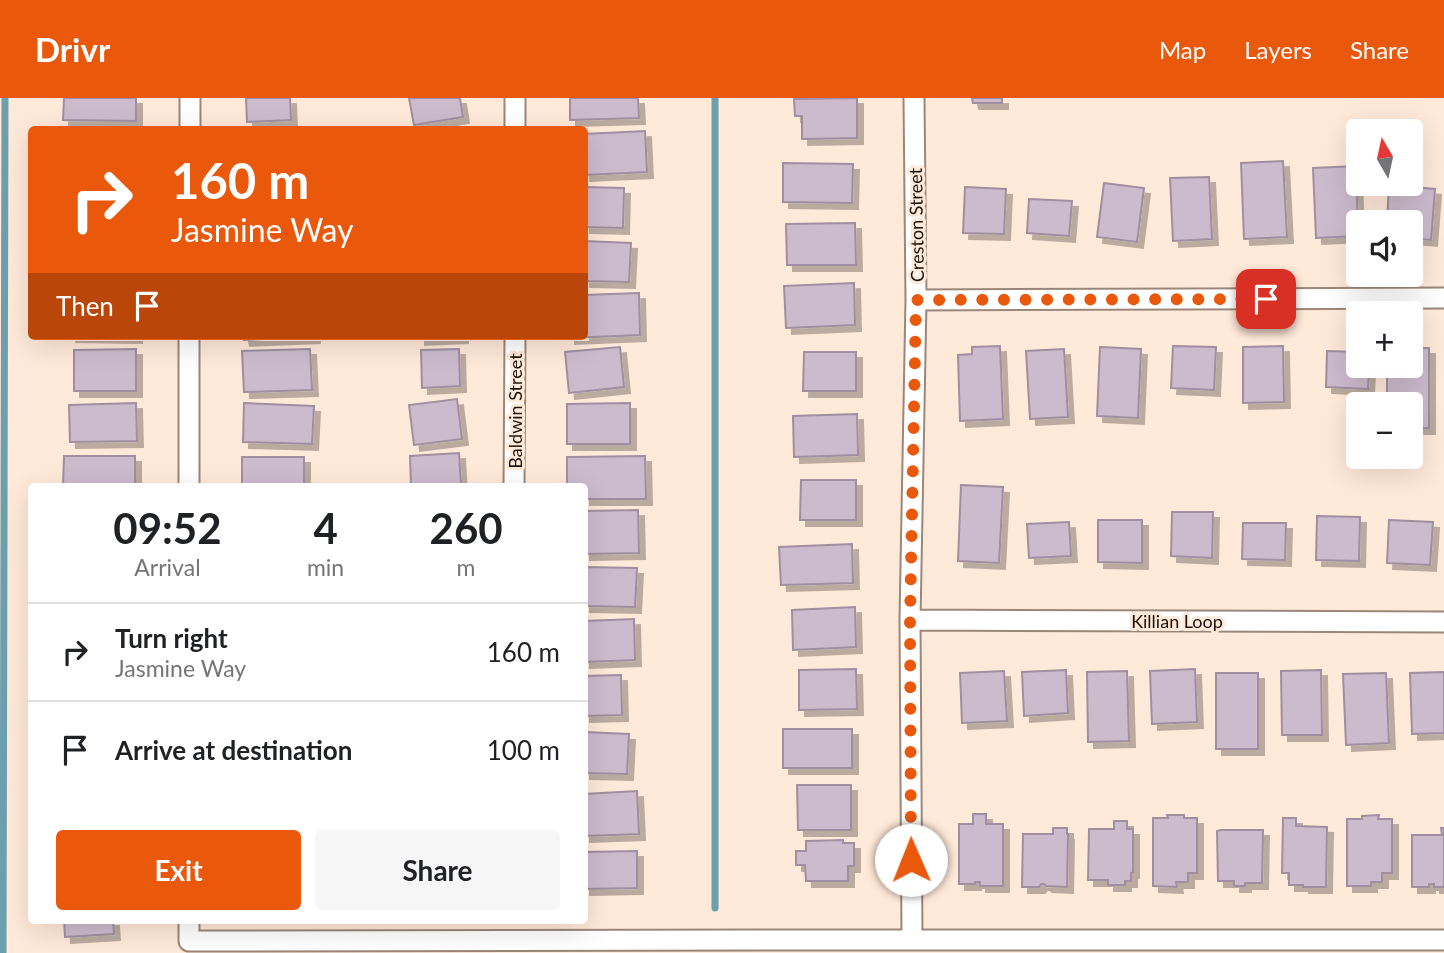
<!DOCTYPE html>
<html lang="en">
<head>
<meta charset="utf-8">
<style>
	body { margin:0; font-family:Lato,sans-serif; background:#f6f6f6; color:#202124; height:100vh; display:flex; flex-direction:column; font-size:26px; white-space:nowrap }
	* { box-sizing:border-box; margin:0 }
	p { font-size:23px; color:#757577 }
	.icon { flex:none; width:38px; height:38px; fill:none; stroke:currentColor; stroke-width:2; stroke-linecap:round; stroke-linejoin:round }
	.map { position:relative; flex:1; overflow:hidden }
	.side { position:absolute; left:28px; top:385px; width:560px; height:441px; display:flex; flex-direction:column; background:#fff; border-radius:7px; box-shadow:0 7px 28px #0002 }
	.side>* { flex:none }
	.banner { position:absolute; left:28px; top:28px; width:560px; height:214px; border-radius:7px; box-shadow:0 7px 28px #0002; background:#ea580c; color:#fff; overflow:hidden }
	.needle { width:46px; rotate:351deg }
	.buttons { position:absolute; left:1346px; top:21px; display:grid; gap:14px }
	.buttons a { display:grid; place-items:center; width:77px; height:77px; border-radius:7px; background:#fff; box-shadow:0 7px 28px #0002; font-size:35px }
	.pin { position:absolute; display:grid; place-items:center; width:60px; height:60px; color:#fff; margin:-30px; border-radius:14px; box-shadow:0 4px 10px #0006 }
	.me { position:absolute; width:77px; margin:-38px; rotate:359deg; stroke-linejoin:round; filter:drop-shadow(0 0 5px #0008) }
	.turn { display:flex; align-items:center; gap:24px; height:147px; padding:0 28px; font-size:32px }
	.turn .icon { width:91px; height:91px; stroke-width:2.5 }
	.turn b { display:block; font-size:49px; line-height:60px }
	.then { display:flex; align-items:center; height:66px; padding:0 28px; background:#0003; gap:14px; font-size:26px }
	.eta { display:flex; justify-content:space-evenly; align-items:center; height:119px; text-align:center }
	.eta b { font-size:42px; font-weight:700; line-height:49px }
	.cta { display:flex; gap:14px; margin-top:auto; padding:14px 28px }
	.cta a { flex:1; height:80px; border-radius:7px; background:#ea580c; color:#fff; font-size:28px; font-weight:700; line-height:80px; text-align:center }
	.cta a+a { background:#f6f6f6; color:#202124 }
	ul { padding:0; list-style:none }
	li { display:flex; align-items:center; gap:21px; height:98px; padding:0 28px; border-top:2px solid #e0e0e0 }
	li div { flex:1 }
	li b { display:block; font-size:26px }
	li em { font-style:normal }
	header { display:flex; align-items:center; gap:42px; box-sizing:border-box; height:98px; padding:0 35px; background:#ea580c; color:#fff }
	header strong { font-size:33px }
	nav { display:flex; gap:38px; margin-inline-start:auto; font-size:24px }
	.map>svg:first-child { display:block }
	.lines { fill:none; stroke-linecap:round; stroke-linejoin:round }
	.stream { stroke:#6da0ae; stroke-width:7 }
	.building { fill:#ccbbcd; stroke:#a08fa1; stroke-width:2; filter:url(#shadow) }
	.street-casing { stroke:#9b8779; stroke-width:23 }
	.street { stroke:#fff; stroke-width:19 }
	.route { stroke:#ea580c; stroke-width:12; stroke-dasharray:0 21.6 }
	.labels { text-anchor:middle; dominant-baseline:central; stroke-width:6; stroke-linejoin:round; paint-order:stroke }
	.street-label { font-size:18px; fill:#1b140e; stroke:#ffe9d9 }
</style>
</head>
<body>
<header>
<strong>Drivr</strong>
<nav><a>Map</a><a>Layers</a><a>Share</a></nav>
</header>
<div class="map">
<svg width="1444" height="855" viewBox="0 0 1444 855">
	<defs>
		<filter id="shadow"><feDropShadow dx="6" dy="6" stdDeviation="0" flood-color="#0004"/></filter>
	</defs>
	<rect width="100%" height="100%" fill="#ffe9d9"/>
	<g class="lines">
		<!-- stream -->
		<path class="stream" d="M715,0V810
			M3,855L5,0"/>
	</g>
	<!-- building -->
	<path class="building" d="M64,0H136V23L63,22Z
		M246,0H290L291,22L247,24Z
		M409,0H460L463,19L414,27Z
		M570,0H638L639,20L570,22Z
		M857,0V40L802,41V18H795L794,1Z
		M972,0H1002V5H973Z
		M645,33L647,74L584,77V36Z
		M1283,63L1287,139L1244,141L1241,65Z
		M783,65L853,66L852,105L783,104Z
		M1356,68L1358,138L1316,140L1313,70Z
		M1209,79L1212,141L1173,143L1170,80Z
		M1104,85L1144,90L1137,144L1097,139Z
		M1389,87L1435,91L1431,142L1410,140V124H1387Z
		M584,89L624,90L623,130L584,129Z
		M965,89L1006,91L1004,136L963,135Z
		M1029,101L1072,103L1069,138L1027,135Z
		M855,125L856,167H787L786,126Z
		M584,143L631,145L629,184L584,183Z
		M854,185L855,227L786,230L784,188Z
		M639,195L640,237L569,240V238H584V197Z
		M69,238H136V239Z
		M243,238H314V239L244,242Z
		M419,238H462V239L419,241Z
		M1000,248L1003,321L960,323L958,257L972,256V249Z
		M1173,248L1216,249L1214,292L1171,290Z
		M1283,248L1284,304L1243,305V249Z
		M620,249L624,289L569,295L565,254Z
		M1100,249L1141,251L1138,320L1097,318Z
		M1410,250H1429V330H1410V306H1387V268H1410Z
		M136,251V293H74V252Z
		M310,251L312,292L244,294L242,253Z
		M459,251L460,288L422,290L421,252Z
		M1064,251L1068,319L1030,321L1026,253Z
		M1327,253L1358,254V268H1369L1368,291L1326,289Z
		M804,254H856V293H803Z
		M457,301L462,341L414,347L409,307Z
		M136,305L137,343L70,344L69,307Z
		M244,305L314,308L312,346L243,344Z
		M630,305V346H567V306Z
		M857,316L858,357L794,359L793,318Z
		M459,355L461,388H411L410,358Z
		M64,358H135V388H63Z
		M645,358L646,401H584V388H567V359Z
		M242,359H304V388H242Z
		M801,382H856V422H800Z
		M961,387L1003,389L999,465L958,463Z
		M638,412L639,455L584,456V413Z
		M1172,414H1213L1212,460L1171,458Z
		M1317,418L1360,419L1359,463L1316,462Z
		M1098,422H1142V465L1098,464Z
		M1389,422L1433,424L1430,467L1387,465Z
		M1069,424L1071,458L1029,460L1027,426Z
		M1243,425H1286L1285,462L1242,461Z
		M852,446L853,485L781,487L779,449Z
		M584,469L637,470L635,509L584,508Z
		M855,509L856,549L793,552L792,512Z
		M634,521L635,562L584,564V523Z
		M856,571L857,611L799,612V572Z
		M1195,571L1197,624L1152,626L1150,573Z
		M1066,572L1068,615L1024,618L1022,574Z
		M1321,572L1322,637H1282L1281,573Z
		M1004,573L1007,623L962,625L960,575Z
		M1127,573L1129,643L1088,644L1087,574Z
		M1444,574V635L1412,636L1410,575Z
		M1216,575H1258V651H1216Z
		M1386,575L1389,645L1346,647L1343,576Z
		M621,577L622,617L584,618V578Z
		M783,631H852V670H783Z
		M584,634L629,636L627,676L584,675Z
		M797,687H851V732H798Z
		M637,693L639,736L584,738V696Z
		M973,716H986V726H1003V788H980V784H975V786H959V726H973Z
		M1167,717H1184V720H1197V775H1188V784H1176L1177,789L1153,788V720H1168Z
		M1379,717L1378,721H1392V775H1382V784H1371V788H1347V721H1362V718Z
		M1283,720H1296V728L1327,729L1326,789H1303V787H1289V775H1282Z
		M1114,723H1127V731H1133V774L1131,775V783H1125V787H1108V782H1088L1089,731H1114Z
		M1053,730H1067V736H1068L1067,789L1046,788L1044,786H1041L1039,789H1022L1023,736H1053Z
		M1441,730H1444V789H1434V786H1429V789H1412V737H1442Z
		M1221,732H1263L1262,785H1245V788H1234V783H1218L1217,733Z
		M843,742V745H854V768H848V783H806L805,767H796V753H806V743Z
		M637,753V790L584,791V754Z
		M64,822H113L114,836L65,839Z"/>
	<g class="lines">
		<defs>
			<path id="street" d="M515,0V32
				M190,32V0
				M916,202L1444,200
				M189,238V388
				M514,388L515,238
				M910,522L1444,524
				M189,822V843L759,842H1444
				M912,841L910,522L916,202L914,0"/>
		</defs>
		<!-- street casing -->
		<use href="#street" class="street-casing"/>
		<!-- street -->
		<use href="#street" class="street"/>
	</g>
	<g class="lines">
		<!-- route -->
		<path class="route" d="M911,762L910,522L916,202L1266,201"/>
	</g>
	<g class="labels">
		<!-- street labels -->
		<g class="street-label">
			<text transform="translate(916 127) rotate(-91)">Creston Street</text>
			<text transform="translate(515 313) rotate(-90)">Baldwin Street</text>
			<text x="1177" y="523">Killian Loop</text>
		</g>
	</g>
</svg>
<div class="buttons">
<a><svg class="needle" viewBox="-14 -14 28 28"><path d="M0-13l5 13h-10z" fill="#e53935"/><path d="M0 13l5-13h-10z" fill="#757577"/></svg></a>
<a><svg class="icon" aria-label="sound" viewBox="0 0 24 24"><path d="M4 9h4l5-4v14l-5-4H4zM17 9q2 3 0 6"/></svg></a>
<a>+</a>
<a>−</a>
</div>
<div class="pin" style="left:1266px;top:201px;background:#d93025"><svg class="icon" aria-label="arrive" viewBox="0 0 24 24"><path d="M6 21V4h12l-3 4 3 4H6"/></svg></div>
<svg class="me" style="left:911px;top:762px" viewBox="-20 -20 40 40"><circle r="19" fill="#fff"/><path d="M0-13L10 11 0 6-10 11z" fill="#ea580c"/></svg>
<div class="banner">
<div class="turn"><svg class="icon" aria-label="right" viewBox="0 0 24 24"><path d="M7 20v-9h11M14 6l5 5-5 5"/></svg><div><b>160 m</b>Jasmine Way</div></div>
<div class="then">Then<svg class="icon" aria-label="arrive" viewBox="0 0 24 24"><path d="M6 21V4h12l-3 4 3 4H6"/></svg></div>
</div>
<section class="side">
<div class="eta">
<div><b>09:52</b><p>Arrival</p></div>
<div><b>4</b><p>min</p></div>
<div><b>260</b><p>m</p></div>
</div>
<ul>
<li><svg class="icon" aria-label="right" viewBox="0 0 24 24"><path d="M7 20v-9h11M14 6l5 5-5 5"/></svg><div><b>Turn right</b><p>Jasmine Way</p></div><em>160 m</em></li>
<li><svg class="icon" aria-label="arrive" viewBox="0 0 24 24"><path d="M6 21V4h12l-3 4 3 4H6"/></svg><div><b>Arrive at destination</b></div><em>100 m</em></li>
</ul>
<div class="cta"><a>Exit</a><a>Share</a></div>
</section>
</div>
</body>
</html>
